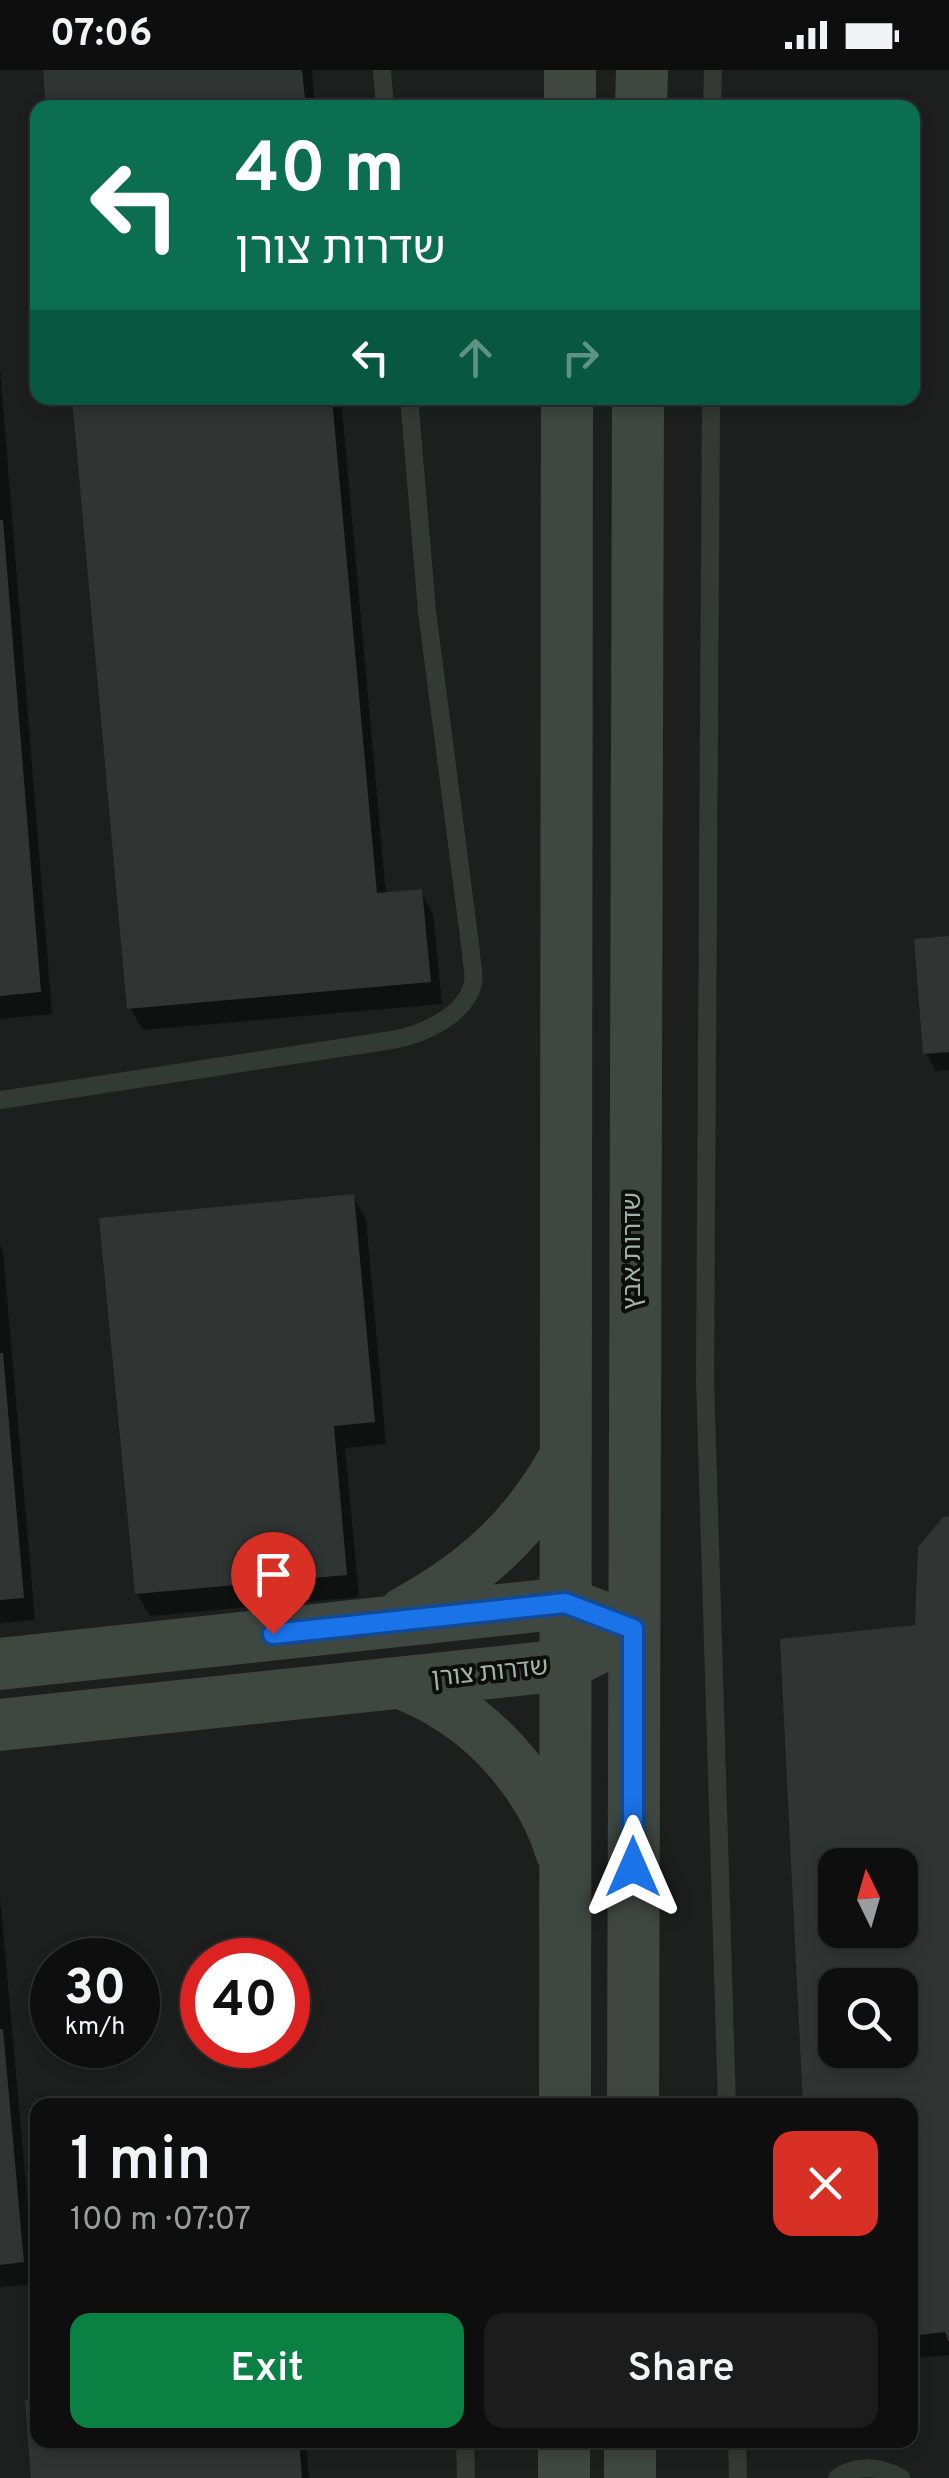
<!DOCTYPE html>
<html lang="en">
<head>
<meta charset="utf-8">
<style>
	body { margin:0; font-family:Overpass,"Noto Sans Hebrew",sans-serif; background:#1b1c1b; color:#f1f3f6; height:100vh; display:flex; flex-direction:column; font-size:38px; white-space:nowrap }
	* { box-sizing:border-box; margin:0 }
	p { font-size:32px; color:#9a9c9d }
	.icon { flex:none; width:55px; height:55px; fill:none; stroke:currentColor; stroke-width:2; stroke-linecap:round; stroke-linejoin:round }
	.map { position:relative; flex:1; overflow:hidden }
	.drawer { position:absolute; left:30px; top:2028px; width:888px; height:350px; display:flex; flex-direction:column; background:#0d0e0d; border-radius:20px; box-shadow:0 5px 15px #0003,0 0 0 2px #2d2e2e }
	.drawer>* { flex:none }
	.banner { position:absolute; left:30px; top:30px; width:890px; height:305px; border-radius:20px; box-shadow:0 5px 15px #0003,0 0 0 2px #2d2e2e; background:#0b6e4f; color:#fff; overflow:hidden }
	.needle { width:65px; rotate:355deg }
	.buttons { position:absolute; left:818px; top:1778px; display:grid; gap:20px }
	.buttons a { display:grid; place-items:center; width:100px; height:100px; border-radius:20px; background:#0d0e0d; box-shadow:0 5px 15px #0003,0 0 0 2px #2d2e2e; font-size:50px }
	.speed { position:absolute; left:30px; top:1868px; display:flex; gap:20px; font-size:50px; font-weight:700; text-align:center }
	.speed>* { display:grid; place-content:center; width:130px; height:130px; border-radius:50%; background:#0d0e0d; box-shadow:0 5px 15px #0003,0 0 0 2px #2d2e2e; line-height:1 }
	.speed small { font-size:25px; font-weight:400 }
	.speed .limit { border:15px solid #d22; background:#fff; color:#111 }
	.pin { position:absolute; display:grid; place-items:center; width:85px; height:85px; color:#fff; margin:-102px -42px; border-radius:50% 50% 50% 0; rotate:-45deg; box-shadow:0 0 10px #0007 }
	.pin .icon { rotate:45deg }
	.me { position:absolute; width:110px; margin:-55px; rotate:0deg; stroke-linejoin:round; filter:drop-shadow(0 0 8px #0008) }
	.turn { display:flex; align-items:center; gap:35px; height:210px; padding:0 40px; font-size:45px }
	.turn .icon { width:130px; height:130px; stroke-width:2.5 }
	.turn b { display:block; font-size:70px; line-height:85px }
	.lanes { display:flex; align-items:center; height:95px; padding:0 40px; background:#0003; justify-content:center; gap:50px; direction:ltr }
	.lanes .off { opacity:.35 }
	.round { display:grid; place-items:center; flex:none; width:105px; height:105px; border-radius:20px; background:#1b1c1b }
	.headline { display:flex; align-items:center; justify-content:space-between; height:170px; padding:0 40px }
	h1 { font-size:60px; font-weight:600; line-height:75px }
	.cta { display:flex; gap:20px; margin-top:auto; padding:20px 40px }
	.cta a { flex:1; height:115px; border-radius:20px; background:#0b8043; color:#fff; font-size:40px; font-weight:600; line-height:115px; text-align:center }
	.cta a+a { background:#1b1c1b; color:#f1f3f6 }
	.status { display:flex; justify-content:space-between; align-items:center; height:70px; padding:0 50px; background:#0d0e0d; direction:ltr }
	.status svg { height:28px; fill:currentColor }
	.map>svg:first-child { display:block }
	.built { fill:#1d1f1e; fill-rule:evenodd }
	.shadow { fill:#0007; fill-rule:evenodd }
	.building { fill:#303432; fill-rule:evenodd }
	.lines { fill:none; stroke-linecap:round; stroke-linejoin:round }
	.lane { stroke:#333a35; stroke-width:18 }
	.secondary { stroke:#3f4741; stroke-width:52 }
	.route-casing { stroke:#114b97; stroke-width:25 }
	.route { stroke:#1a73e8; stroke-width:18 }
	.labels { text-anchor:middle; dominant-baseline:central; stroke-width:8; stroke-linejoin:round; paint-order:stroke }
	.street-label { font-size:25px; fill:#a1b4a3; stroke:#0c0d0c }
</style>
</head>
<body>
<div class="status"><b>07:06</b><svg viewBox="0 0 49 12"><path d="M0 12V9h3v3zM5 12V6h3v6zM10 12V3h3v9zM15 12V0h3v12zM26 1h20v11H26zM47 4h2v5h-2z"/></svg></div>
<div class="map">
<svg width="949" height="2408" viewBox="0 0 949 2408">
	<rect width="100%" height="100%" fill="#111211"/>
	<!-- built -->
	<path class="built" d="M0,0H949V2408H0ZM38,38H912V328H38ZM835,1795H900V1860H835ZM52,1890H138V1975H52ZM202,1890H288V1975H202ZM835,1915H900V1980H835ZM38,2035H910V2370H38Z"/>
	<!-- shadow -->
	<path class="shadow" d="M45,0H312L315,38H49Z
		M0,298L52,944L0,949Z
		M75,328H341L386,825L421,822L433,844L442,934L143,960L130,938Z
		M949,868V1000L936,1001L926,983Z
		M353,1127L366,1149L386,1374L345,1378L359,1527L150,1546L137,1524Z
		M0,1175L3,1181L35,1550L0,1553Z
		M949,1449V2285L910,2289V2035H806L782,1572L917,1557ZM835,1795H900V1860H835ZM835,1915H900V1980H835Z
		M0,1827L35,2214L0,2217Z
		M38,2370H306L309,2408H34Z"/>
	<!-- building -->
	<path class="building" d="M43,0H302L306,38H46Z
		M72,328H332L377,823L422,819L431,912L127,939Z
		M0,450H3L41,922L0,926Z
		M949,866V982L923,984L914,869Z
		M354,1124L375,1352L334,1356L347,1505L135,1524L99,1148Z
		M0,1283H3L24,1528L0,1530Z
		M949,1446V2272L945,2262L910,2266V2035H803L780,1569L915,1555L918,1477L943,1447ZM835,1795H900V1860H835ZM835,1915H900V1980H835Z
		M0,1959H3L24,2192L0,2195Z
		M38,2329V2370H299L302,2408H31L25,2330Z"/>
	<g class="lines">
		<!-- lane -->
		<path class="lane" d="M382,0L385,38
			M712,38L713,0
			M711,328L705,1309L727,2035
			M0,1030L392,970C421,965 466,946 473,913C475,904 471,891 471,882L427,541L409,328
			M465,2370L466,2408
			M737,2370L738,2408
			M837,2408C856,2394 880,2396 901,2408"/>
		<!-- secondary -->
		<path class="secondary" d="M570,38V0
			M641,38L642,0
			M404,1543C475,1504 526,1459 565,1387
			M0,1594L565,1533L599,1546
			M402,1613C416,1620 432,1626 445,1635C497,1666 544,1723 561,1781
			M0,1655L565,1595L596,1579
			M565,2035L567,328
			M633,2035L638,328
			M564,2408V2370
			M630,2408V2370"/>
	</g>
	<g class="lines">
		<defs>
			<path id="route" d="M273,1564L565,1533L633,1559V1797"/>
		</defs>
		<!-- route casing -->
		<use href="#route" class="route-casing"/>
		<!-- route -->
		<use href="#route" class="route"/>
	</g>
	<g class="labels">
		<!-- street labels -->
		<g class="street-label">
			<text transform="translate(634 1181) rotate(-90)">שדרות אבץ</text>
			<text transform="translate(490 1604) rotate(-6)">שדרות צורן</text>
		</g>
	</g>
</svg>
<div class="buttons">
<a><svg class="needle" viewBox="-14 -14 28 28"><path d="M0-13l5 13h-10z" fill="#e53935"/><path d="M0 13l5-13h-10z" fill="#9a9c9d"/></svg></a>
<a><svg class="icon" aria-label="search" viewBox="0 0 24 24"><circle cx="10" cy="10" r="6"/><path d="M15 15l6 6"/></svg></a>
</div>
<div class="speed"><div>30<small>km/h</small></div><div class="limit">40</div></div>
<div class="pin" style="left:273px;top:1564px;background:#d93025"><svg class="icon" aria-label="arrive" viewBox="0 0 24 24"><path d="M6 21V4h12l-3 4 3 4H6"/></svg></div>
<svg class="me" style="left:633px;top:1797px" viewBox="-20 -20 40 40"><path d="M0-17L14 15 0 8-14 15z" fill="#1a73e8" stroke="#fff" stroke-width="4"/></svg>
<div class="banner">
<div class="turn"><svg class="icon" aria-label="left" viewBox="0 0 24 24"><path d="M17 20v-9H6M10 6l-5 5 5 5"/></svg><div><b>40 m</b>שדרות צורן</div></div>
<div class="lanes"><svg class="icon" aria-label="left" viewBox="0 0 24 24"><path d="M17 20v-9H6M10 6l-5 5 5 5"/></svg><svg class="icon off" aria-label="ahead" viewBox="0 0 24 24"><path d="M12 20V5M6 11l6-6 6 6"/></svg><svg class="icon off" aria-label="right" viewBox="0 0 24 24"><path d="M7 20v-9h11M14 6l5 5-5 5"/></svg></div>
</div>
<section class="drawer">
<div class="headline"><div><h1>1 min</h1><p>100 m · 07:07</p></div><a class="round" style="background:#d93025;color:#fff"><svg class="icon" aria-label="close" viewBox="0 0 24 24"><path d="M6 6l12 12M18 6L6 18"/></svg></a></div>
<div class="cta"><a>Exit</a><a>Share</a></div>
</section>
</div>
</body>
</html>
